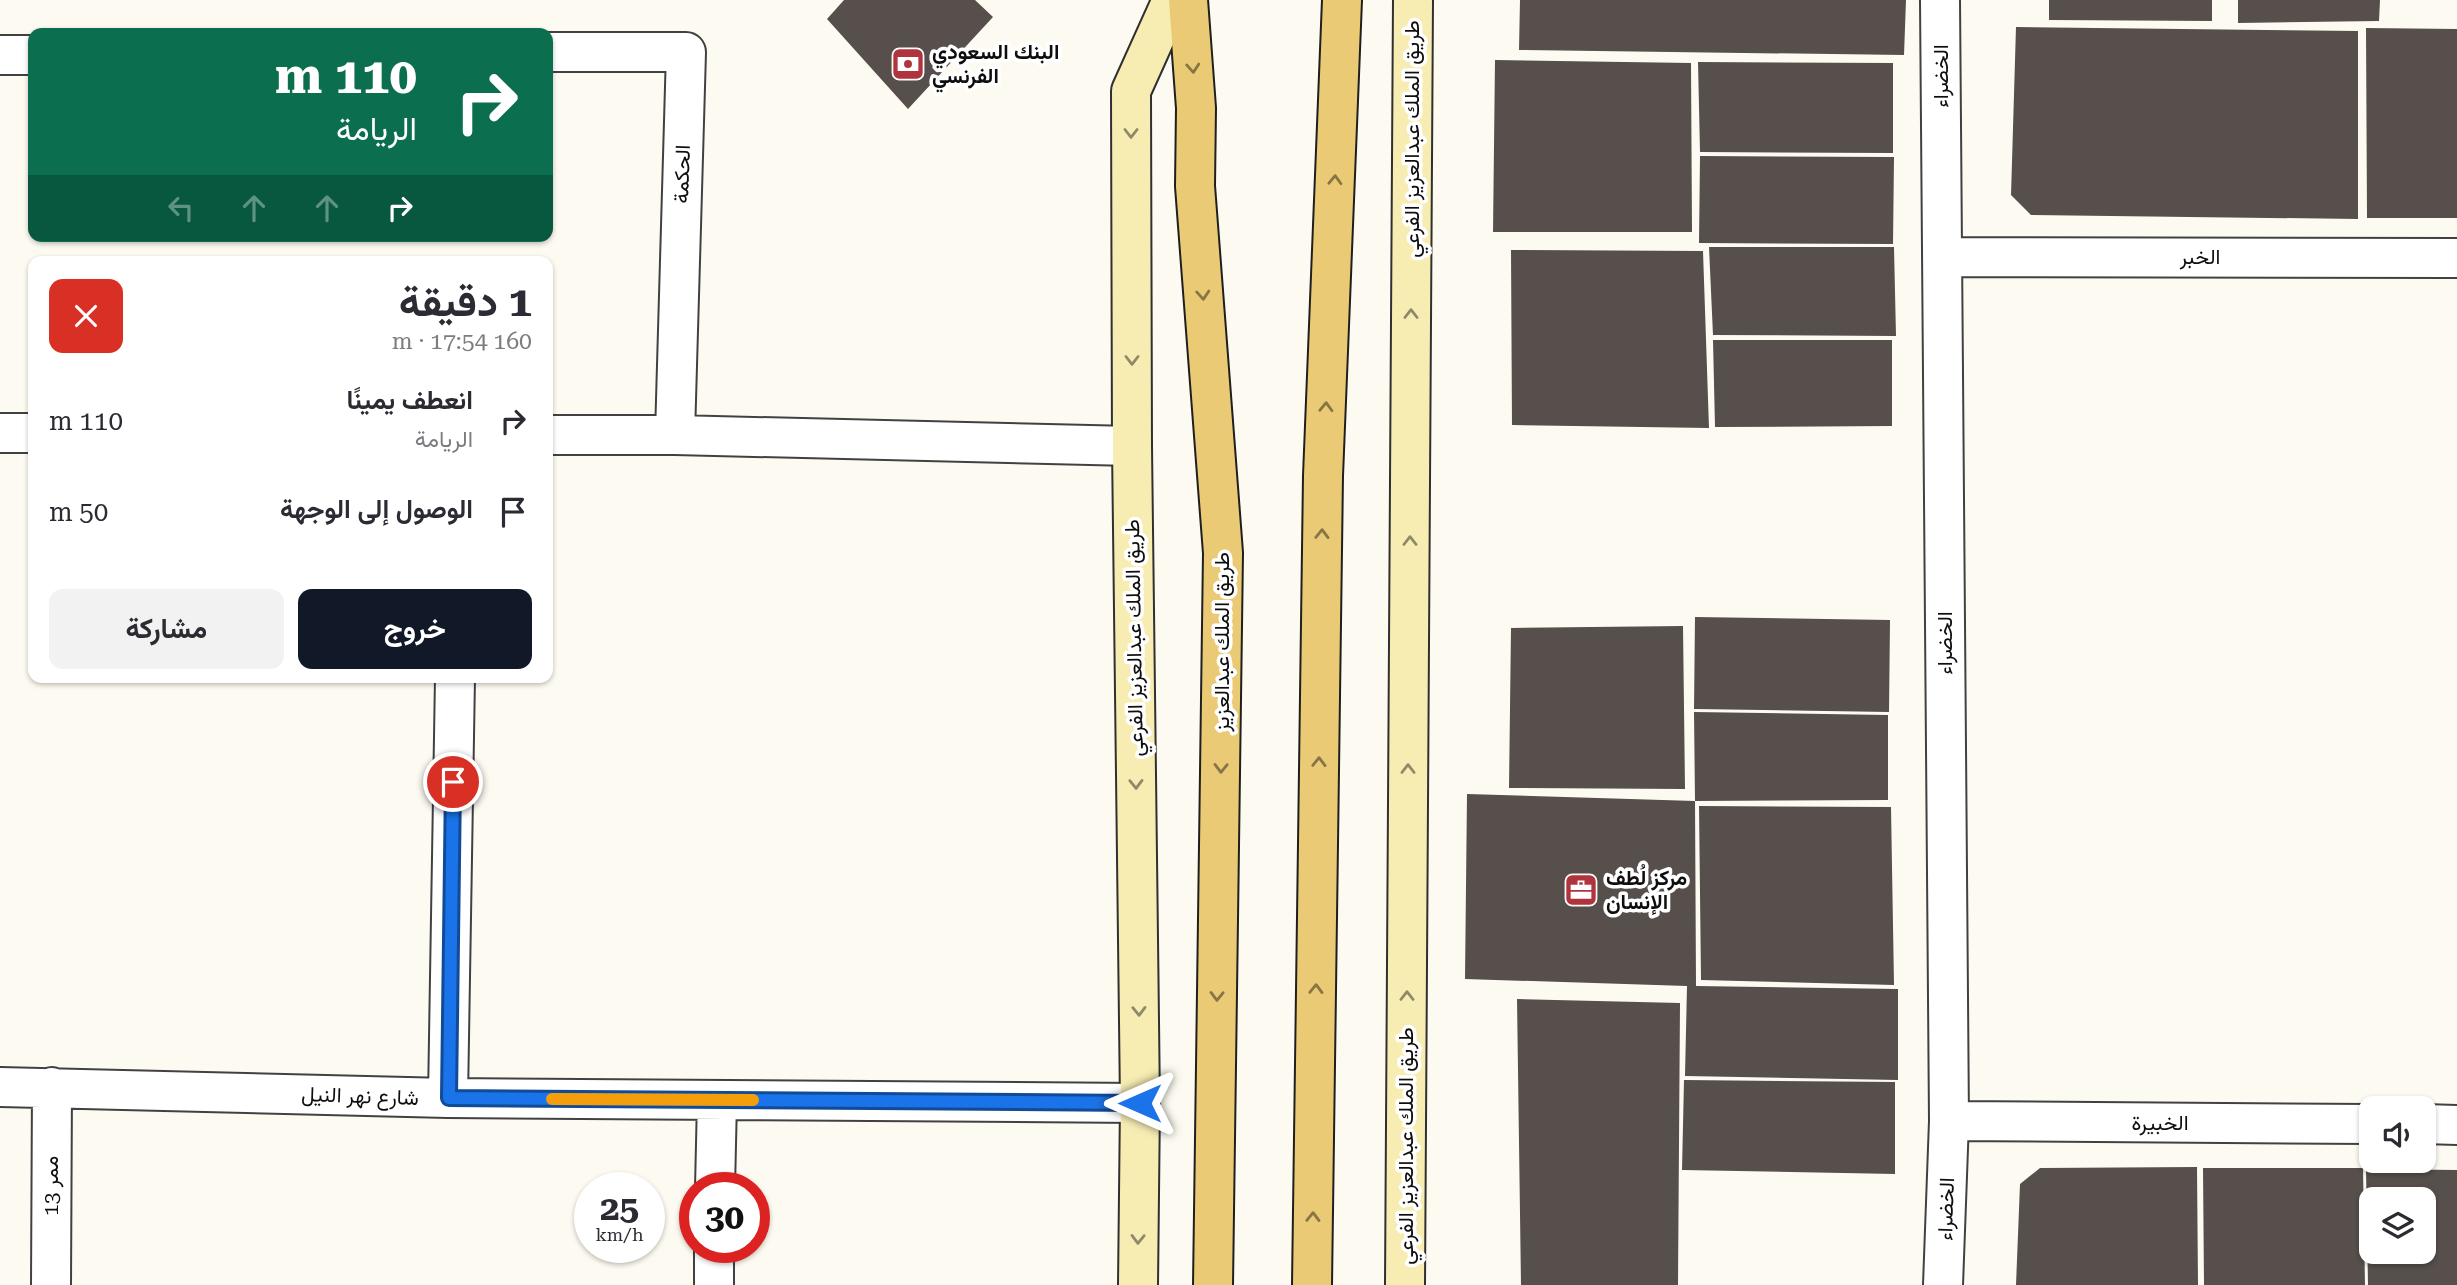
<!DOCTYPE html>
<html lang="ar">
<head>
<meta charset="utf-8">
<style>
	body { margin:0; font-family:"Roboto Serif",Vazirmatn,serif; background:#f2f2f3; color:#2b2b33; direction:rtl; height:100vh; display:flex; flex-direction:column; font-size:26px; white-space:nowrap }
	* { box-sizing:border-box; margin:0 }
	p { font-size:23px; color:#7c7c81 }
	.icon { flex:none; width:38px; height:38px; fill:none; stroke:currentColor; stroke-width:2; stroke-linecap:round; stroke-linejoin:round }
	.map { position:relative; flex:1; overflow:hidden; direction:ltr }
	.panel { position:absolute; left:28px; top:256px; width:525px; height:427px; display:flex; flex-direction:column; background:#fff; border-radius:14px; box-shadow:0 2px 5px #0004; direction:rtl }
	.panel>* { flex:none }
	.banner { position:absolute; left:28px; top:28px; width:525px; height:214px; border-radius:14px; box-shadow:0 2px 5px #0004; direction:rtl; background:#0b6e4f; color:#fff; overflow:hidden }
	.tools { position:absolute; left:2359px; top:1096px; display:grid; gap:14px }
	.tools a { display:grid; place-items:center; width:77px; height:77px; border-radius:14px; background:#fff; box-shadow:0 2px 5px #0004; font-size:35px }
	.speed { position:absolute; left:574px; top:1172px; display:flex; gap:14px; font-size:35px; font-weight:700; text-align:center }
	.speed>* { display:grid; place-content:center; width:91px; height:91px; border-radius:50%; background:#fff; box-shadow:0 2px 5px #0004; line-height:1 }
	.speed small { font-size:18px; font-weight:400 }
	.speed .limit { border:10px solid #d22; background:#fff; color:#111 }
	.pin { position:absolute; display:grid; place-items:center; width:60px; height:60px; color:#fff; margin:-30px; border:4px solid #fff; border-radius:50%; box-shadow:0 2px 7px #0007 }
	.me { position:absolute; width:77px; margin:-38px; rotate:270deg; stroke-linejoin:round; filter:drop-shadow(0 0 5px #0008) }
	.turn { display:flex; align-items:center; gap:24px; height:147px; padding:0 21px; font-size:32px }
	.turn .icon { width:91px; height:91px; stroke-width:2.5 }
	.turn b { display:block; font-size:49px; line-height:60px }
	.lanes { display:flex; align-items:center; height:66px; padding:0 21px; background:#0003; justify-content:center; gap:35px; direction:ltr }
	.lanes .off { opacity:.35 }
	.round { display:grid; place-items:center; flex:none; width:74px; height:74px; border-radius:14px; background:#f2f2f3 }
	.headline { display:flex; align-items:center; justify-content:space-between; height:119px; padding:0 21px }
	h1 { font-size:42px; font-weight:700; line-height:52px }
	.button { display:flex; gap:14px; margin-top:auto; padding:14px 21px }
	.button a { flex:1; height:80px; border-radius:14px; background:#111827; color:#fff; font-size:28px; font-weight:700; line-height:80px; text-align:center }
	.button a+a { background:#f2f2f3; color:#2b2b33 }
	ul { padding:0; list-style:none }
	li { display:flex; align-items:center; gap:21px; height:91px; padding:0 21px }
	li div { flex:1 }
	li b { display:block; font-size:26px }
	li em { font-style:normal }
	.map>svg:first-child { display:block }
	.building { fill:#564f4c; fill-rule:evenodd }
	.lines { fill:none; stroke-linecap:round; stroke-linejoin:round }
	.street-casing { stroke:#414141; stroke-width:42 }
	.secondary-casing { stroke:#303030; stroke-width:42 }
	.primary-casing { stroke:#1f1f1f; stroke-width:42 }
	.street { stroke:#fff; stroke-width:38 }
	.secondary { stroke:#f7edb3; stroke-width:38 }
	.primary { stroke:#eaca74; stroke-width:38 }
	.oneway { stroke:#877546 }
	.oneway2 { stroke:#8e8969 }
	.route-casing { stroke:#114b97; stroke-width:18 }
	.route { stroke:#1a73e8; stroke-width:12 }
	.slow { stroke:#f59e0b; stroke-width:12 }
	.labels { text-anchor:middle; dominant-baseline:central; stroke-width:7; stroke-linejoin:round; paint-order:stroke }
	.poi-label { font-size:21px; font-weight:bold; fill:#0e0e0e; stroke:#fff; text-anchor:start }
	.street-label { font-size:21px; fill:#0e0e0e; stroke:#fff }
</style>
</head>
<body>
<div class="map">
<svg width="2457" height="1285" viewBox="0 0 2457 1285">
	<rect width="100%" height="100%" fill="#fdfbf1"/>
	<!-- building -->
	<path class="building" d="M844,0H975L993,17L908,109L827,19Z
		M1520,0H1906L1904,55L1519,50Z
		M2049,0H2212V21L2049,20Z
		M2238,0H2380L2379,21L2238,23Z
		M2016,27L2358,31V219L2031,215L2011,195Z
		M2366,28L2457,29V218H2367Z
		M1495,60L1691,63L1692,232H1493Z
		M1698,62L1893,63V153L1700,152Z
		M1700,156L1894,157L1893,244L1699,243Z
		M1709,247H1894L1896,336L1713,335Z
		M1511,250L1703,251L1709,428L1512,425Z
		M1713,340H1892V426L1715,427Z
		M1695,617L1890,620L1889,712L1694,709Z
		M1683,626L1685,789L1509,788L1511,628Z
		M1694,712L1888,715V800L1695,801L1696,986L1898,989V1080L1685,1076L1687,986L1465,979L1467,794L1695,801Z
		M1699,806L1891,807L1894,985L1701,980Z
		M1517,999L1680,1003L1678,1285H1521Z
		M1684,1080L1895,1082V1174L1682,1170Z
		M2197,1167L2198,1285H2016L2020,1184L2040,1168Z
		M2203,1168H2363L2365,1285H2204Z
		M2366,1169L2457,1170V1285H2368ZM2371,1199H2424V1251H2371Z"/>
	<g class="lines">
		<defs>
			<path id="street" d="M1940,0L1949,1121L1943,1285
				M548,52H686L675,435
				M0,55H33
				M1942,257L2457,258
				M0,433H33
				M548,435H675L1132,446
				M0,1087L448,1098L1140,1103
				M448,1098L455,677
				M1949,1121L2371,1124
				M2424,1124L2457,1125
				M715,1188L717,1100
				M51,1285L52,1087
				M714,1285V1248"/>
			<path id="secondary" d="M1138,1285L1140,1103L1132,446L1131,91L1172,0
				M1405,1285L1413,0"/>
			<path id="primary" d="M1188,0L1196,108L1195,186L1223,553L1213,1285
				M1312,1285L1323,476L1342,0"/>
		</defs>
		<!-- street casing -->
		<use href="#street" class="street-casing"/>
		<!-- secondary casing -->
		<use href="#secondary" class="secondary-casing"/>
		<!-- primary casing -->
		<use href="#primary" class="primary-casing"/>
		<!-- street -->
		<use href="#street" class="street"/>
		<!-- secondary -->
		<use href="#secondary" class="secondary"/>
		<!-- primary -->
		<use href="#primary" class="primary"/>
	</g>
	<!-- one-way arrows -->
	<defs><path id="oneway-chevron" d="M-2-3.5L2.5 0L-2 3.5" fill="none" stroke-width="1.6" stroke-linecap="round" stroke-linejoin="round" transform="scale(1.75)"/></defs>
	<g class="oneway">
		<use href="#oneway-chevron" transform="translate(1193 68) rotate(86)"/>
		<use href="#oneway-chevron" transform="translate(1335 180) rotate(-88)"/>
		<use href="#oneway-chevron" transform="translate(1203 295) rotate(86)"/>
		<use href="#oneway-chevron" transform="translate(1326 407) rotate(-88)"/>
		<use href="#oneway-chevron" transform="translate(1322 534) rotate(-89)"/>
		<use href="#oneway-chevron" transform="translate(1319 762) rotate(-89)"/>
		<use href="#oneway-chevron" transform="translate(1221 768) rotate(91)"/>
		<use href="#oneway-chevron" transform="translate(1316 989) rotate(-89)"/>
		<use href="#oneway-chevron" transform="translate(1217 996) rotate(91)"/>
		<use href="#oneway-chevron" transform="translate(1313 1217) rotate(-89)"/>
	</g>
	<g class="oneway2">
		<use href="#oneway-chevron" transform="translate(1131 133) rotate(90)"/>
		<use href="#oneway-chevron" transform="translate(1411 314) rotate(-90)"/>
		<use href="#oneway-chevron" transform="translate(1132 360) rotate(90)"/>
		<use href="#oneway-chevron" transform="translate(1410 541) rotate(-90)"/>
		<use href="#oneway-chevron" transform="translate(1408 769) rotate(-90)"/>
		<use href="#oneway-chevron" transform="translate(1136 784) rotate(89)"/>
		<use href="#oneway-chevron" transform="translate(1407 996) rotate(-90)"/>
		<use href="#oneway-chevron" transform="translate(1139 1011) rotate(89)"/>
		<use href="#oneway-chevron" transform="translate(1138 1239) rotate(91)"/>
	</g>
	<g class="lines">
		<defs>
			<path id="route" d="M453,782L449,1098L1140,1103"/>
		</defs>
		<!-- route casing -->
		<use href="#route" class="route-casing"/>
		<!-- route -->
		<use href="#route" class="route"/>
		<!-- slow -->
		<path class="slow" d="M552,1099L753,1100"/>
	</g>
	<!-- icons -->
	<defs>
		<symbol id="bank-square" viewBox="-11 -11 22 22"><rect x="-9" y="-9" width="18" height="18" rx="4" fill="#b0343e" stroke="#fff"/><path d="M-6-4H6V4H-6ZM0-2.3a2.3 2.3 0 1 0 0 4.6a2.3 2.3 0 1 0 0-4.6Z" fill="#fff"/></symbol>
		<symbol id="office-square" viewBox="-11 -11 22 22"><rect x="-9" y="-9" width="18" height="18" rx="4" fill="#b0343e" stroke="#fff"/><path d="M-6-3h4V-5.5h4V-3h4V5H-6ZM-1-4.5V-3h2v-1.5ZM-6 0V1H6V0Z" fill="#fff"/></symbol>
	</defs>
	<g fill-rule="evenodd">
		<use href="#bank-square" x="889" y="45" width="38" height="38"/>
		<use href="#office-square" x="1562" y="871" width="38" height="38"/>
	</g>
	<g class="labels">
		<!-- poi labels -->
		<g class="poi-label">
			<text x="932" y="52">البنك السعودي<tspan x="932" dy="24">الفرنسي</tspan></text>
			<text x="1606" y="878">مركز لُطف<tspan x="1606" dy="24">الإنسان</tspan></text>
		</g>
		<!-- street labels -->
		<g class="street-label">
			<text transform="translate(1941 76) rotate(-90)">الخضراء</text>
			<text transform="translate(1412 139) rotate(-90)">طريق الملك عبدالعزيز الفرعي</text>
			<text transform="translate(682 174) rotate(-88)">الحكمة</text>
			<text x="2200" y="257">الخبر</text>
			<text transform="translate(1134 638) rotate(-91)">طريق الملك عبدالعزيز الفرعي</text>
			<text transform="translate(1222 642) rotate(-90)">طريق الملك عبدالعزيز</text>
			<text transform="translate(1945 643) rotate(-90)">الخضراء</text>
			<text transform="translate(360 1096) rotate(2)">شارع نهر النيل</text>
			<text x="2160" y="1123">الخبيرة</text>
			<text transform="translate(1406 1146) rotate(-90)">طريق الملك عبدالعزيز الفرعي</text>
			<text transform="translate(51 1186) rotate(-90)">ممر 13</text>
			<text transform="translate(1946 1209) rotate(-88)">الخضراء</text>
		</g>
	</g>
</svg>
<div class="tools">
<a><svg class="icon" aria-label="sound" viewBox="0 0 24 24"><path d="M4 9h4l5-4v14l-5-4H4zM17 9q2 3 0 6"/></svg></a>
<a><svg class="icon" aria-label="layers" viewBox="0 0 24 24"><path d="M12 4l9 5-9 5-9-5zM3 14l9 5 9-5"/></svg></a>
</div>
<div class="speed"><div>25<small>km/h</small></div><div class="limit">30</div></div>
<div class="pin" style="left:453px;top:782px;background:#d93025"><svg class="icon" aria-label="arrive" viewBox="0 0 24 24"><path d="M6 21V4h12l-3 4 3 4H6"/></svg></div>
<svg class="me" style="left:1140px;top:1103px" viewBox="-20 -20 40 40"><path d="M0-17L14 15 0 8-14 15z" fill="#1a73e8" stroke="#fff" stroke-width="4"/></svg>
<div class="banner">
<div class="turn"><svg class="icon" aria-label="right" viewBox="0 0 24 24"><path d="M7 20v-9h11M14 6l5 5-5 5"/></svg><div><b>110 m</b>الريامة</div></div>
<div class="lanes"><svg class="icon off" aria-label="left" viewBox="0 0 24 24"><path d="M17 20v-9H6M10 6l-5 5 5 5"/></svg><svg class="icon off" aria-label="ahead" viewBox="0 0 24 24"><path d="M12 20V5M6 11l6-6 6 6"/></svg><svg class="icon off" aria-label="ahead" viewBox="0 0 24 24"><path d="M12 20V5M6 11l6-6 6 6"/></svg><svg class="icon" aria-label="right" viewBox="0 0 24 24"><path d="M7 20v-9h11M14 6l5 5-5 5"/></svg></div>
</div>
<section class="panel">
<div class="headline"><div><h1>1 دقيقة</h1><p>160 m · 17:54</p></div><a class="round" style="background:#d93025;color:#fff"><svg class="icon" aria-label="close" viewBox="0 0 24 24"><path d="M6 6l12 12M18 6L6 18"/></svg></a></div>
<ul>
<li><svg class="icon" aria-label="right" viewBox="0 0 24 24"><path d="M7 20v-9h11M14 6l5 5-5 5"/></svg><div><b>انعطف يمينًا</b><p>الريامة</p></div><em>110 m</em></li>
<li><svg class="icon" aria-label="arrive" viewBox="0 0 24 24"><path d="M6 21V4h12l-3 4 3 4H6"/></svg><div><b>الوصول إلى الوجهة</b></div><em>50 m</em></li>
</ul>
<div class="button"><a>خروج</a><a>مشاركة</a></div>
</section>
</div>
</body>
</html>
